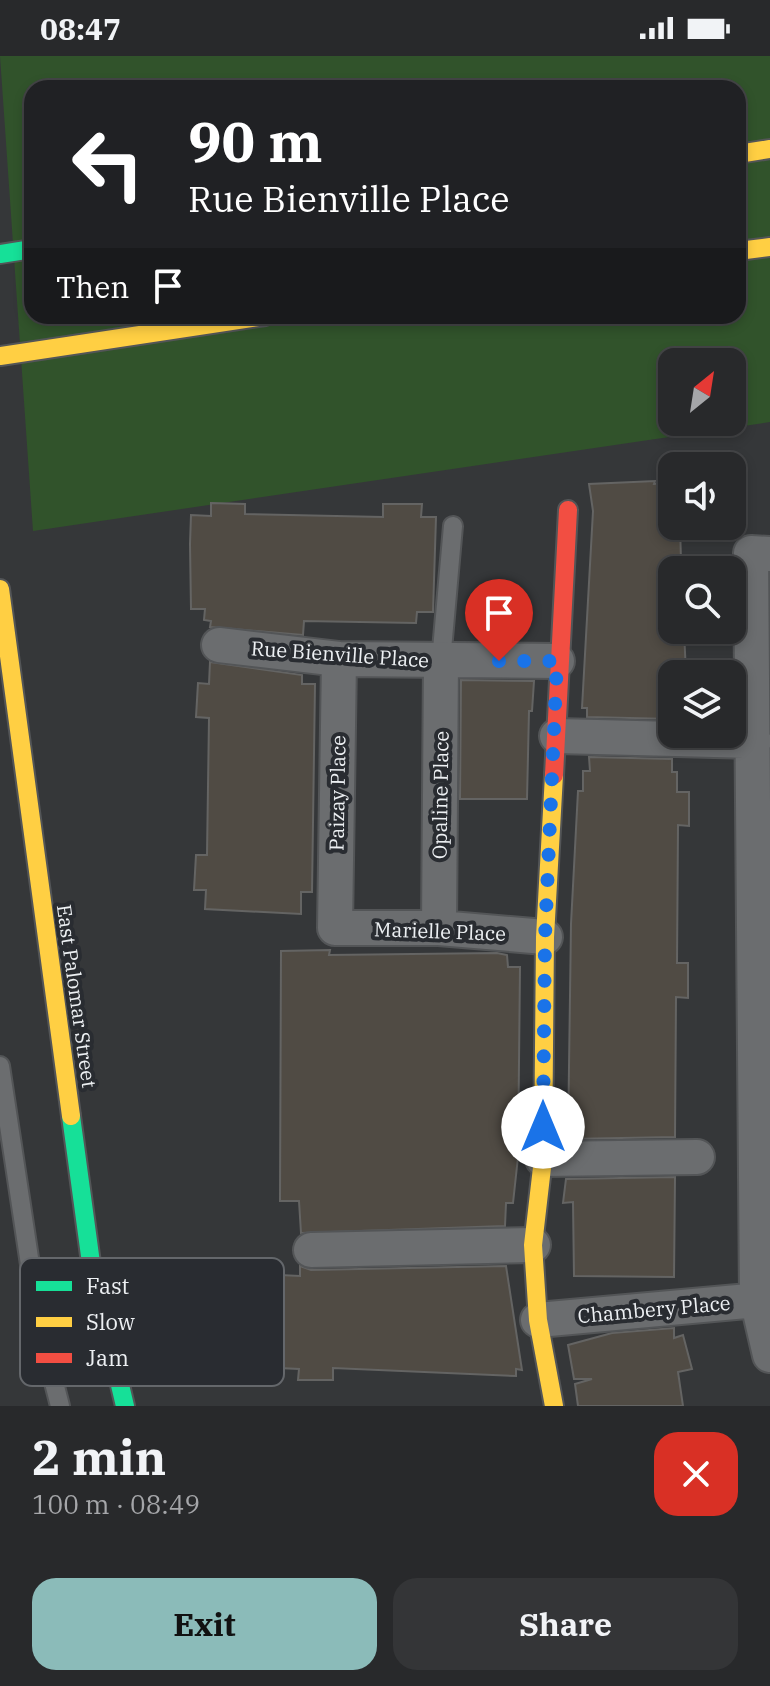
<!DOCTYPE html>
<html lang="en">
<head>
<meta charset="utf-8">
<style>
	body { margin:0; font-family:"IBM Plex Serif",serif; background:#343537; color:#f1f3f6; height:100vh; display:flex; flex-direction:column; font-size:30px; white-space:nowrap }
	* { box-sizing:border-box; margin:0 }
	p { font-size:26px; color:#a5a6a9 }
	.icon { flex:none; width:44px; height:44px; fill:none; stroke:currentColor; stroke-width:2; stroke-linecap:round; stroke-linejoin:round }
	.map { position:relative; height:1350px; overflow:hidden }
	.panel { display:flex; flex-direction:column; background:#28292b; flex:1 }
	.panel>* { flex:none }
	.guide { position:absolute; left:24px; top:24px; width:722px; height:244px; border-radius:24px; box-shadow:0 4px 12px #0003,0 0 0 2px #444547; background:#202124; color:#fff; overflow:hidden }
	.needle { width:52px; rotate:30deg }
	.fabs { position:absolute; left:658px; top:292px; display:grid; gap:16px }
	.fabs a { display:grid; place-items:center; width:88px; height:88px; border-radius:16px; background:#28292b; box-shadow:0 4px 12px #0003,0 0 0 2px #444547; font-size:40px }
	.pin { position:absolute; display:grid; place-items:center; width:68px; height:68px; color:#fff; margin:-82px -34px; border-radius:50% 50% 50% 0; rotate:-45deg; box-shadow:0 0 8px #0007 }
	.pin .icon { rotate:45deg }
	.me { position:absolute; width:88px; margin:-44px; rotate:0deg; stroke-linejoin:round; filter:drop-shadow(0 0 6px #0008) }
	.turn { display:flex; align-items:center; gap:28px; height:168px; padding:0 32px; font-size:36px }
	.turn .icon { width:104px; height:104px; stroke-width:2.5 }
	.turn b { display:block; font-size:56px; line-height:68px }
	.then { display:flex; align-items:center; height:76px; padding:0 32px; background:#0003; gap:16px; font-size:30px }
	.round { display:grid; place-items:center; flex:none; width:84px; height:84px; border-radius:24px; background:#343537 }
	.summary { display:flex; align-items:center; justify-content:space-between; height:136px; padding:0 32px }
	h1 { font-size:48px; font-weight:800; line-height:60px }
	.primary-button { display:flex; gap:16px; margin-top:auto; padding:16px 32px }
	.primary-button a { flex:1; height:92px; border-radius:24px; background:#8bbbb9; color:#111; font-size:32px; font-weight:800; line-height:92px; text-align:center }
	.primary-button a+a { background:#343537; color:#f1f3f6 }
	.status { display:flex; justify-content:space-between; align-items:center; height:56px; padding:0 40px; background:#28292b; direction:ltr }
	.status svg { height:22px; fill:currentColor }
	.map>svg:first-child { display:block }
	.green { fill:#31532b; fill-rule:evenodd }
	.building { fill:#504b44; stroke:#646463; stroke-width:2 }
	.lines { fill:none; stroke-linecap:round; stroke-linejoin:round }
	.lane-casing { stroke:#535557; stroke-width:22 }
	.street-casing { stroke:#535557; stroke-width:38 }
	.fast-casing { stroke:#535557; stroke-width:22 }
	.slow-casing { stroke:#535557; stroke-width:22 }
	.jam-casing { stroke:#535557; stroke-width:22 }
	.lane { stroke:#6b6d6f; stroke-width:18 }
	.street { stroke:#6b6d6f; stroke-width:34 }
	.fast { stroke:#16e098; stroke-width:18 }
	.slow { stroke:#ffcf43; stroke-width:18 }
	.jam { stroke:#f24e42; stroke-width:18 }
	.route { stroke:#1a73e8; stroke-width:14; stroke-dasharray:0 25.2 }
	.labels { text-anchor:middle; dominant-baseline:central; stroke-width:8; stroke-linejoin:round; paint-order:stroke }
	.street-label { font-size:20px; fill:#edf0f3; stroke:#292c31 }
	.key { fill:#292c31; stroke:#64676b; stroke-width:2 }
	.key-label { font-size:22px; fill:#edf0f3 }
</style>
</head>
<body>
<div class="status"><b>08:47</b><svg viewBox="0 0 49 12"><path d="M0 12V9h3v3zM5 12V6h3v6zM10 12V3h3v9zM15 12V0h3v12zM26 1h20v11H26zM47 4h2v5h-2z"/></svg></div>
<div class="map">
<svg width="770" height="1350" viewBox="0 0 770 1350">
	<rect width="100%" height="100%" fill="#353739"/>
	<!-- green -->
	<path class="green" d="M0,0H770V366L33,475ZM32,32H738V260H32ZM672,306H732V366H672Z"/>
	<!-- building -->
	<path class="building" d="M655,425L654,428L672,427V470H680L681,504H677V514H672V574H684L686,618H672V663L587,661V652H582L593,455L589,428Z
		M211,447L245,448V458L383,461V448H422L421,461H436L433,556H417L416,567L304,565L303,579L210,571L211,565L204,564L205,553H191L190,488L191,459L211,460Z
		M210,606L302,619V628H315L312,836H301V858L205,853L206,834H194L196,799H207L209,662L196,661L198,627L209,628Z
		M461,624L534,625L532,655H529L527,743H460Z
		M589,701L672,703V716H677V736H689V770L678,769L677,907H688V942L676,941L675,1081L568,1083L571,868L578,735H583V715H590Z
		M330,894L329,899L497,897L507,899L508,911H520L518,1101L513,1147H506L505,1170L301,1177L299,1145H280L281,895Z
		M675,1121L674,1221L574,1220L573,1146L563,1147L566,1123Z
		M300,1210L311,1214L506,1210L522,1314L516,1313V1320L333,1312V1324H298L299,1313L279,1312V1283L280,1219L300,1220Z
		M674,1272V1282L683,1279L692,1313L678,1316L683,1350H578L575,1328L592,1323H574L568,1289L612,1277Z"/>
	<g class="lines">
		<defs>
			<path id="lane" d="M441,605L453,470
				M0,1010L39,1268L60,1350"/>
			<path id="street" d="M770,498L751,497L757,1243L770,1299
				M219,589L339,603L557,605
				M339,603L335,872H439L545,881
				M557,680L754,685
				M439,872L441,605
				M543,1103L697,1101
				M311,1194L533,1189
				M538,1264L770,1243"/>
			<path id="fast" d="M0,198L32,193
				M71,1060L91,1207L125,1350"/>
			<path id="slow" d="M738,98L770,93
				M738,195L770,191
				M0,300L265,260
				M0,533L71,1060
				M554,719L545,881L543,1103L533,1189L538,1264L554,1350"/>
			<path id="jam" d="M554,719L568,454"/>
		</defs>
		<!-- lane casing -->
		<use href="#lane" class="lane-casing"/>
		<!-- street casing -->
		<use href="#street" class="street-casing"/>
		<!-- fast casing -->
		<use href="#fast" class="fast-casing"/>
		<!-- slow casing -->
		<use href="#slow" class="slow-casing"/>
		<!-- jam casing -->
		<use href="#jam" class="jam-casing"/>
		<!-- lane -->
		<use href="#lane" class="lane"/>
		<!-- street -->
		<use href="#street" class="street"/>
		<!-- fast -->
		<use href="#fast" class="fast"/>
		<!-- slow -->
		<use href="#slow" class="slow"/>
		<!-- jam -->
		<use href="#jam" class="jam"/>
	</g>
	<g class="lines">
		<!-- route -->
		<path class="route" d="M499,605H557L545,881L543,1071"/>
	</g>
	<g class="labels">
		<!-- street labels -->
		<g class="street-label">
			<text transform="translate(340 598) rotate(4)">Rue Bienville Place</text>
			<text transform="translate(337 737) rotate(-89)">Paizay Place</text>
			<text transform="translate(440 739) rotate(-89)">Opaline Place</text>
			<text transform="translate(440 875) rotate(2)">Marielle Place</text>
			<text transform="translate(77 940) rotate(82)">East Palomar Street</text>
			<text transform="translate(654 1253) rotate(-5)">Chambery Place</text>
		</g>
	</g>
	<!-- legend -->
	<rect x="20" y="1202" width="264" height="128" rx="12" class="key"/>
	<rect x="36" y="1225" width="36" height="10" fill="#16e098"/>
	<rect x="36" y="1261" width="36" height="10" fill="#ffcf43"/>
	<rect x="36" y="1297" width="36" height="10" fill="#f24e42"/>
	<g class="key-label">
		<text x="86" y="1238">Fast</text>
		<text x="86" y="1274">Slow</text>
		<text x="86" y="1310">Jam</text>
	</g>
</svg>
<div class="fabs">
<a><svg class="needle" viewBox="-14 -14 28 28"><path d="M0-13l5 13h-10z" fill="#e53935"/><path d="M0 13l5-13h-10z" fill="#a5a6a9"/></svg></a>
<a><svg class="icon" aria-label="sound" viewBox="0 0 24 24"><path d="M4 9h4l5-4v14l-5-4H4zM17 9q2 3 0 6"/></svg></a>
<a><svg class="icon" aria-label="search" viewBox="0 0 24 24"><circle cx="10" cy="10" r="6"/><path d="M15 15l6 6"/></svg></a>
<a><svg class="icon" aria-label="layers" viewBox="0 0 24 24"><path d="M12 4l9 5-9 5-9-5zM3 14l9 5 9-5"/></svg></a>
</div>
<div class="pin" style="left:499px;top:605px;background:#d93025"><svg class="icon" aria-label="arrive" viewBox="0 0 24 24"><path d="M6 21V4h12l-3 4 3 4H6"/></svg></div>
<svg class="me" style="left:543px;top:1071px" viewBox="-20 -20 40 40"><circle r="19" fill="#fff"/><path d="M0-13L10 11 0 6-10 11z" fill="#1a73e8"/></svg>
<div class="guide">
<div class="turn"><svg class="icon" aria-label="left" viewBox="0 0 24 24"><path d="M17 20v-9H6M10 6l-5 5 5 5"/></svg><div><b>90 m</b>Rue Bienville Place</div></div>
<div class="then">Then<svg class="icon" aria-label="arrive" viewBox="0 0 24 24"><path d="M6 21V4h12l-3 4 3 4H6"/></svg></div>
</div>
</div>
<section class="panel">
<div class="summary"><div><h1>2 min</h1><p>100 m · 08:49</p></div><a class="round" style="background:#d93025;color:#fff"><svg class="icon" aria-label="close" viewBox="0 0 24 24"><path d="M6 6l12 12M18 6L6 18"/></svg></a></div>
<div class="primary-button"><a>Exit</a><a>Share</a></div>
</section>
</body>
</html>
